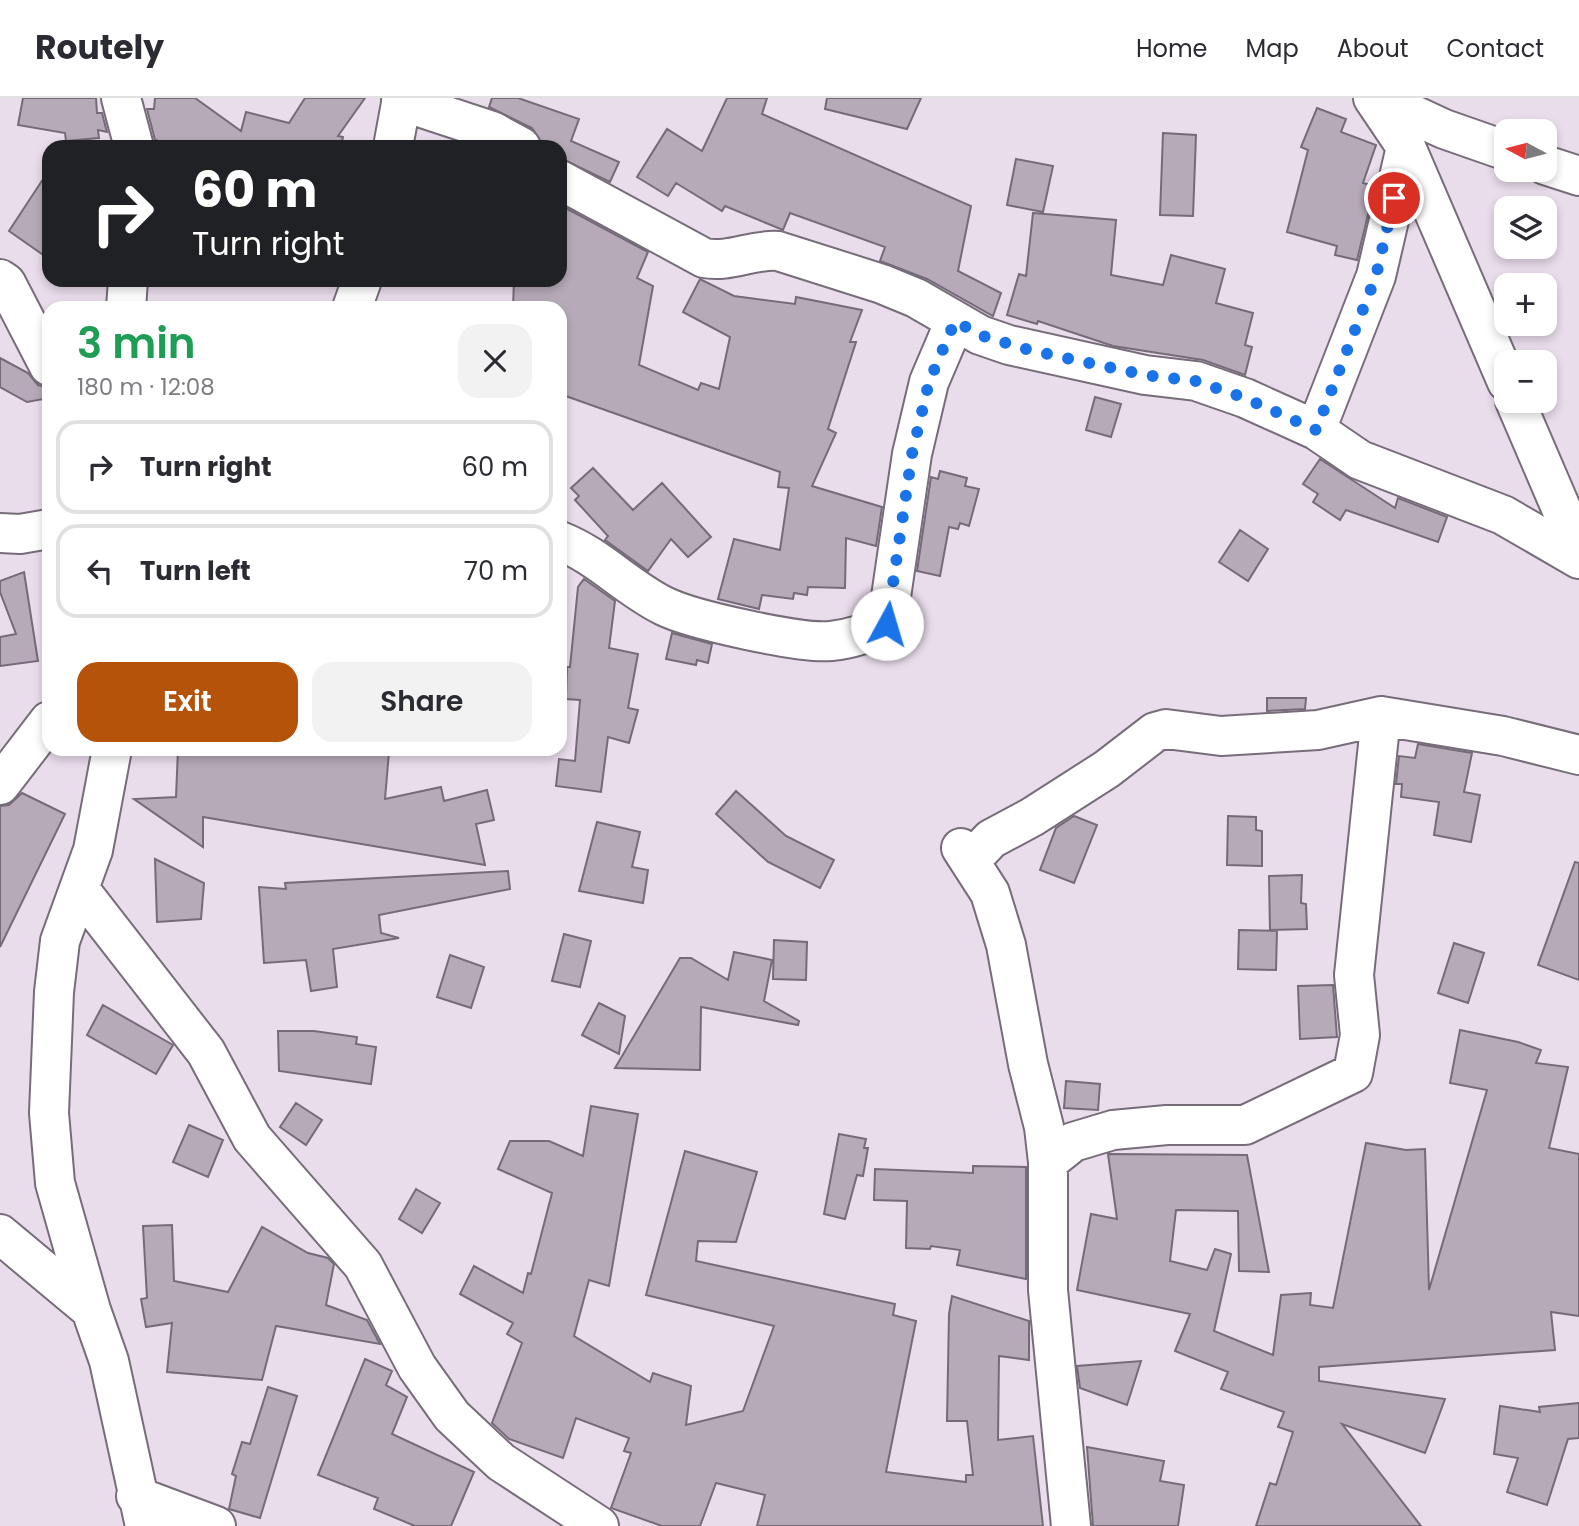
<!DOCTYPE html>
<html lang="en">
<head>
<meta charset="utf-8">
<style>
	body { margin:0; font-family:Poppins,sans-serif; background:#f2f2f3; color:#2b2b33; height:100vh; display:flex; flex-direction:column; font-size:26px; white-space:nowrap }
	* { box-sizing:border-box; margin:0 }
	p { font-size:23px; color:#7c7c81 }
	.icon { flex:none; width:38px; height:38px; fill:none; stroke:currentColor; stroke-width:2; stroke-linecap:round; stroke-linejoin:round }
	.map { position:relative; flex:1; overflow:hidden }
	.panel { position:absolute; left:42px; top:203px; width:525px; height:455px; display:flex; flex-direction:column; background:#fff; border-radius:21px; box-shadow:0 4px 10px #0003 }
	.panel>* { flex:none }
	.guide { position:absolute; left:42px; top:42px; width:525px; height:147px; border-radius:21px; box-shadow:0 4px 10px #0003; background:#202124; color:#fff; overflow:hidden }
	.needle { width:46px; rotate:277deg }
	.fabs { position:absolute; left:1494px; top:21px; display:grid; gap:14px }
	.fabs a { display:grid; place-items:center; width:63px; height:63px; border-radius:14px; background:#fff; box-shadow:0 4px 10px #0003; font-size:35px }
	.pin { position:absolute; display:grid; place-items:center; width:60px; height:60px; color:#fff; margin:-30px; border:4px solid #fff; border-radius:50%; box-shadow:0 2px 7px #0007 }
	.me { position:absolute; width:77px; margin:-38px; rotate:6deg; stroke-linejoin:round; filter:drop-shadow(0 0 5px #0008) }
	.turn { display:flex; align-items:center; gap:24px; height:147px; padding:0 35px; font-size:32px }
	.turn .icon { width:91px; height:91px; stroke-width:2.5 }
	.turn b { display:block; font-size:49px; line-height:60px }
	.round { display:grid; place-items:center; flex:none; width:74px; height:74px; border-radius:21px; background:#f2f2f3 }
	.overview { display:flex; align-items:center; justify-content:space-between; height:119px; padding:0 35px }
	h1 { font-size:42px; font-weight:600; line-height:52px; color:#1e9e55 }
	.action { display:flex; gap:14px; margin-top:auto; padding:14px 35px }
	.action a { flex:1; height:80px; border-radius:21px; background:#b45309; color:#fff; font-size:28px; font-weight:600; line-height:80px; text-align:center }
	.action a+a { background:#f2f2f3; color:#2b2b33 }
	ul { padding:0; list-style:none }
	li { display:flex; align-items:center; gap:21px; height:94px; margin:0 14px 10px; padding:0 21px; border:4px solid #e1e1e2; border-radius:21px }
	li div { flex:1 }
	li b { display:block; font-size:26px }
	li em { font-style:normal }
	header { display:flex; align-items:center; gap:42px; box-sizing:border-box; height:98px; padding:0 35px; background:#fff; border-bottom:2px solid #e1e1e2 }
	header strong { font-size:33px }
	nav { display:flex; gap:38px; margin-inline-start:auto; font-size:24px }
	.map>svg:first-child { display:block }
	.building { fill:#b6aab8; stroke:#756b78; stroke-width:2 }
	.lines { fill:none; stroke-linecap:round; stroke-linejoin:round }
	.street-casing { stroke:#776c79; stroke-width:42 }
	.street { stroke:#fff; stroke-width:38 }
	.route { stroke:#1a73e8; stroke-width:12; stroke-dasharray:0 21.6 }
</style>
</head>
<body>
<header>
<strong>Routely</strong>
<nav><a>Home</a><a>Map</a><a>About</a><a>Contact</a></nav>
</header>
<div class="map">
<svg width="1579" height="1428" viewBox="0 0 1579 1428">
	<rect width="100%" height="100%" fill="#e9dceb"/>
	<!-- building -->
	<path class="building" d="M23,0H96L97,15H102L107,34L98,32L99,40L66,43L65,35L18,27Z
		M155,0H195L241,33L246,14L289,25L305,0H365L338,38L343,39L341,49H184L155,42L147,11H154Z
		M492,0H518L579,21L571,43L619,64L610,84L560,60V49L542,45L532,30L489,9Z
		M727,0H767L762,16L971,108L958,173L1001,195L993,218L927,181L880,163L885,149L790,115L783,132L725,108L722,113L676,85L668,98L637,79L667,31L702,53Z
		M827,0H921L907,31L825,11Z
		M1317,10L1346,21L1341,34L1376,47L1363,85L1375,88L1357,162L1335,157L1337,148L1287,134L1308,52L1301,49Z
		M1163,35L1196,37L1193,118L1160,117Z
		M1016,61L1053,68L1043,114L1007,107Z
		M49,72V161L9,133Z
		M560,107L648,154L637,180L653,188L639,267L698,292L701,285L719,291L730,239L683,214L700,181L734,198L795,206L796,199L862,212L850,244H856L828,331L836,335L812,388L882,409L876,448L846,440L845,490L808,489L807,497L794,495L793,501L762,497L759,511L718,501L734,441L780,452L789,390L778,389L780,374L560,296V210H513L514,182H560Z
		M1033,115L1116,122L1111,177L1163,187L1171,157L1225,171L1216,205L1253,215L1245,247L1252,249L1245,277L1203,262L1113,248L1038,223L1037,226L1007,217L1019,176L1026,178Z
		M0,260L28,275L38,287L49,290V300L27,304L0,289Z
		M1095,299L1121,306L1111,339L1086,332Z
		M1320,361L1395,410L1398,400L1447,419L1438,444L1346,412L1340,422L1313,404L1318,396L1303,386Z
		M593,370L633,412L662,385L711,439L688,459L671,441L648,473L605,442L608,438L575,402L579,398L571,390Z
		M940,373L967,380L965,388L979,391L969,428L960,425L958,431L949,429L940,478L917,473L931,379L938,381Z
		M1240,432L1268,451L1248,483L1219,464Z
		M24,474L38,563L0,568V539L16,536L0,494V483Z
		M584,481L615,503L609,550L638,556L628,610L638,612L629,645L608,639L601,694L556,688L559,661L575,663L580,602L566,601L567,569H570L578,489Z
		M672,535L712,546L708,565L697,562L696,567L666,561Z
		M1267,600H1306L1305,611L1267,613Z
		M1418,646L1472,655L1464,694L1480,697L1471,744L1434,737L1439,704L1401,699L1402,686H1396L1399,658L1415,660Z
		M178,651L389,654L385,701L441,689L444,703L487,692L494,722L476,726L485,767L203,719V749L134,701L176,699Z
		M736,693L786,738L834,762L820,790L768,764L716,716Z
		M22,695L65,716L0,849V708L9,707Z
		M1074,718L1097,727L1074,785L1040,772L1056,730Z
		M1228,718L1256,719V732L1262,733V768L1227,767Z
		M597,724L640,734L632,769L648,772L643,805L579,793Z
		M155,761L204,785L201,821L157,824Z
		M1575,764L1579,765V882L1538,867Z
		M508,773L510,791L379,817L381,835L399,840L333,851L337,889L311,893L306,862L264,865L259,789L286,791L285,785Z
		M1302,777L1301,805L1306,806L1307,831L1270,832L1269,778Z
		M1239,832L1277,833L1276,872L1238,871Z
		M564,836L591,843L580,889L552,883Z
		M774,842L807,844L806,882L773,881Z
		M1454,845L1484,855L1468,905L1438,895Z
		M734,854L772,862L764,903L799,923L798,927L701,909L700,972L615,970L680,860H691L728,882Z
		M450,857L484,869L471,910L437,899Z
		M1333,887L1337,939L1300,941L1298,888Z
		M599,905L625,918L619,956L582,937Z
		M103,907L173,947L156,976L87,937Z
		M1460,932L1518,944L1541,952L1536,965L1568,969L1549,1050L1579,1056V1218L1551,1214L1555,1252L1319,1269V1283L1445,1301L1425,1355L1342,1326L1421,1428H1256L1270,1385L1276,1387L1293,1334L1278,1329L1284,1314L1221,1291L1228,1274L1175,1253L1190,1216L1077,1192L1091,1116L1117,1121L1108,1056L1247,1057L1269,1174L1239,1173L1238,1113L1176,1112L1170,1163L1207,1172L1215,1151L1231,1156L1214,1233L1273,1257L1281,1197L1311,1195L1310,1207L1333,1210L1366,1045L1406,1052L1425,1051L1429,1192L1487,992L1450,985Z
		M278,933H314L357,939L356,946L376,949L371,986L279,973Z
		M1066,983L1100,986L1098,1012L1064,1010Z
		M296,1005L322,1022L306,1047L280,1029Z
		M591,1008L638,1016L609,1188L589,1182L574,1238L650,1284L653,1275L691,1288L686,1327L743,1313L774,1228L646,1197L685,1053L757,1074L736,1144L698,1143L696,1163L895,1206L893,1217L916,1223L886,1374L966,1384V1377H973L967,1323H947L949,1216L952,1198L1029,1223V1262L999,1258L998,1342L1033,1338L1043,1428H757L765,1397L716,1385L700,1428H662L611,1410L631,1355L624,1353L629,1340L576,1320L563,1360L509,1341L492,1325L522,1245L507,1236L513,1225L460,1196L474,1168L523,1195L528,1175L531,1176L552,1095L498,1071L510,1043H549L583,1058Z
		M189,1027L223,1042L208,1079L173,1064Z
		M839,1036L866,1041L864,1050H868L863,1078L857,1077L845,1121L824,1116Z
		M973,1068L1026,1069V1181L957,1167L960,1152L931,1148L930,1151L906,1150L907,1103L874,1102L875,1071L973,1075Z
		M416,1091L440,1105L422,1135L399,1121Z
		M172,1127L174,1183L228,1194L262,1129L308,1155L328,1160L334,1166L326,1207L367,1222L380,1246L276,1228L262,1282L167,1274L172,1225L146,1229L141,1201L147,1200L143,1128Z
		M365,1261L392,1273L386,1287L407,1299L392,1336L474,1374L451,1428H415L374,1411L378,1400L318,1377Z
		M1141,1263L1127,1307L1080,1290L1077,1268Z
		M268,1289L297,1298L260,1420L229,1411L236,1378L232,1376L242,1344L250,1346Z
		M1579,1305V1340L1568,1341L1547,1407L1507,1394L1518,1360L1494,1356L1500,1308L1540,1314L1539,1309Z
		M1087,1349L1164,1363L1160,1383L1184,1387L1178,1428H1093Z"/>
	<g class="lines">
		<defs>
			<path id="street" d="M121,0L134,49
				M1373,0L1406,49L1507,284
				M1377,0L1444,31L1507,53
				M401,3L492,33L521,49
				M393,49L402,0
				M1545,67L1579,78
				M560,82L704,160C730,165 752,151 778,153L882,186L916,200L980,237L1009,247L1145,277L1196,283L1245,300L1316,332L1360,362L1503,417L1579,461
				M0,181L6,185L49,268
				M126,210L128,182
				M352,210L362,182
				M1515,303L1579,452
				M1316,332L1376,178L1406,49
				M0,435L20,436L49,431
				M560,443C599,458 627,490 664,508C692,522 801,546 831,543C852,541 868,535 887,526L912,356L929,284L955,223
				M112,651L93,752L60,843L54,894L49,1015L55,1085L91,1212L109,1263L145,1428
				M0,687L49,623
				M961,750L990,795L1006,847L1028,966L1044,1029L1048,1064V1192L1071,1428
				M971,762L991,741L1032,719L1107,671L1155,634L1166,631L1221,638L1318,632L1381,618L1503,638L1579,657
				M80,792L206,954L252,1040L363,1167L417,1269L452,1318L501,1364L599,1428
				M1048,1064L1073,1044L1113,1032L1167,1027H1245L1353,975L1360,937L1354,877L1381,618
				M0,1136L91,1212
				M136,1398L216,1428"/>
		</defs>
		<!-- street casing -->
		<use href="#street" class="street-casing"/>
		<!-- street -->
		<use href="#street" class="street"/>
	</g>
	<g class="lines">
		<!-- route -->
		<path class="route" d="M887,526L912,356L929,284L955,223L980,237L1029,252L1145,277L1196,283L1245,300L1316,332L1376,178L1394,100"/>
	</g>
</svg>
<div class="fabs">
<a><svg class="needle" viewBox="-14 -14 28 28"><path d="M0-13l5 13h-10z" fill="#e53935"/><path d="M0 13l5-13h-10z" fill="#7c7c81"/></svg></a>
<a><svg class="icon" aria-label="layers" viewBox="0 0 24 24"><path d="M12 4l9 5-9 5-9-5zM3 14l9 5 9-5"/></svg></a>
<a>+</a>
<a>−</a>
</div>
<div class="pin" style="left:1394px;top:100px;background:#d93025"><svg class="icon" aria-label="arrive" viewBox="0 0 24 24"><path d="M6 21V4h12l-3 4 3 4H6"/></svg></div>
<svg class="me" style="left:887px;top:526px" viewBox="-20 -20 40 40"><circle r="19" fill="#fff"/><path d="M0-13L10 11 0 6-10 11z" fill="#1a73e8"/></svg>
<div class="guide">
<div class="turn"><svg class="icon" aria-label="right" viewBox="0 0 24 24"><path d="M7 20v-9h11M14 6l5 5-5 5"/></svg><div><b>60 m</b>Turn right</div></div>
</div>
<section class="panel">
<div class="overview"><div><h1>3 min</h1><p>180 m · 12:08</p></div><a class="round"><svg class="icon" aria-label="close" viewBox="0 0 24 24"><path d="M6 6l12 12M18 6L6 18"/></svg></a></div>
<ul>
<li><svg class="icon" aria-label="right" viewBox="0 0 24 24"><path d="M7 20v-9h11M14 6l5 5-5 5"/></svg><div><b>Turn right</b></div><em>60 m</em></li>
<li><svg class="icon" aria-label="left" viewBox="0 0 24 24"><path d="M17 20v-9H6M10 6l-5 5 5 5"/></svg><div><b>Turn left</b></div><em>70 m</em></li>
</ul>
<div class="action"><a>Exit</a><a>Share</a></div>
</section>
</div>
</body>
</html>
